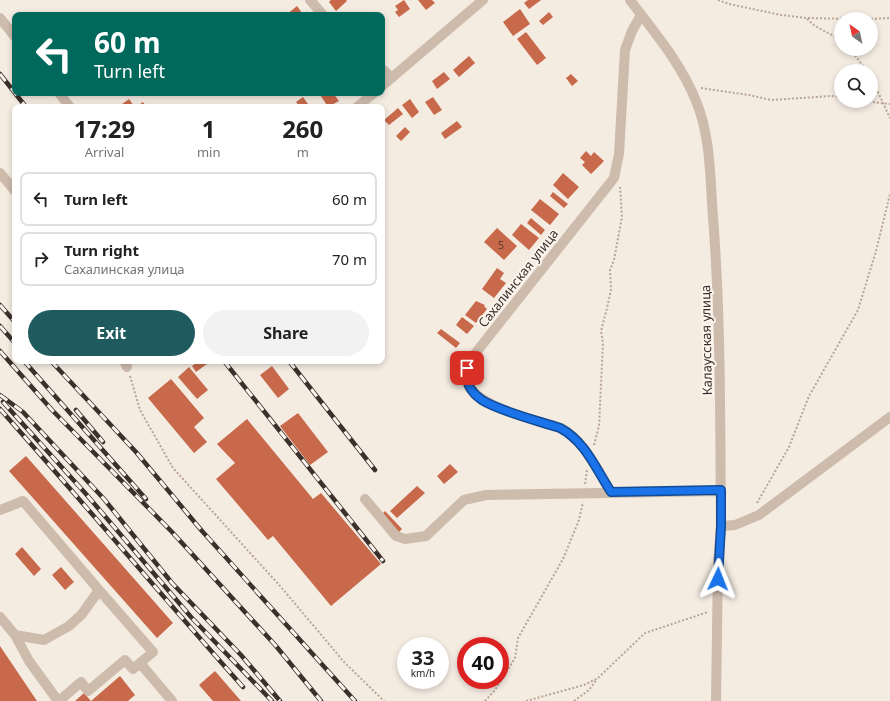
<!DOCTYPE html>
<html lang="en">
<head>
<meta charset="utf-8">
<style>
	body { margin:0; font-family:"Noto Sans",sans-serif; background:#f2f2f2; color:#222; height:100vh; display:flex; flex-direction:column; font-size:15px; white-space:nowrap }
	* { box-sizing:border-box; margin:0 }
	p { font-size:13px; color:#767676 }
	.icon { flex:none; width:22px; height:22px; fill:none; stroke:currentColor; stroke-width:2; stroke-linecap:round; stroke-linejoin:round }
	.map { position:relative; flex:1; overflow:hidden }
	.drawer { position:absolute; left:12px; top:104px; width:373px; height:260px; display:flex; flex-direction:column; background:#fff; border-radius:8px; box-shadow:0 2px 6px #0003 }
	.drawer>* { flex:none }
	.hud { position:absolute; left:12px; top:12px; width:373px; height:84px; border-radius:8px; box-shadow:0 2px 6px #0003; background:#00695c; color:#fff; overflow:hidden }
	.needle { width:26px; rotate:327deg }
	.controls { position:absolute; left:834px; top:12px; display:grid; gap:8px }
	.controls a { display:grid; place-items:center; width:44px; height:44px; border-radius:50%; background:#fff; box-shadow:0 2px 6px #0003; font-size:20px }
	.speed { position:absolute; left:397px; top:637px; display:flex; gap:8px; font-size:20px; font-weight:700; text-align:center }
	.speed>* { display:grid; place-content:center; width:52px; height:52px; border-radius:50%; background:#fff; box-shadow:0 2px 6px #0003; line-height:1 }
	.speed small { font-size:10px; font-weight:400 }
	.speed .limit { border:6px solid #d22; background:#fff; color:#111 }
	.pin { position:absolute; display:grid; place-items:center; width:34px; height:34px; color:#fff; margin:-17px; border-radius:8px; box-shadow:0 2px 6px #0006 }
	.me { position:absolute; width:44px; margin:-22px; rotate:2deg; stroke-linejoin:round; filter:drop-shadow(0 0 3px #0008) }
	.turn { display:flex; align-items:center; gap:14px; height:84px; padding:0 16px; font-size:18px }
	.turn .icon { width:52px; height:52px; stroke-width:2.5 }
	.turn b { display:block; font-size:28px; line-height:34px }
	.eta { display:flex; justify-content:space-evenly; align-items:center; height:68px; text-align:center }
	.eta b { font-size:24px; font-weight:700; line-height:28px }
	.action { display:flex; gap:8px; margin-top:auto; padding:8px 16px }
	.action a { flex:1; height:46px; border-radius:24px; background:#1f5a5e; color:#fff; font-size:16px; font-weight:700; line-height:46px; text-align:center }
	.action a+a { background:#f2f2f2; color:#222 }
	ul { padding:0; list-style:none }
	li { display:flex; align-items:center; gap:12px; height:54px; margin:0 8px 6px; padding:0 8px; border:2px solid #e0e0e0; border-radius:8px }
	li div { flex:1 }
	li b { display:block; font-size:15px }
	li em { font-style:normal }
	.map>svg:first-child { display:block }
	.building { fill:#c8694b }
	.lines { fill:none; stroke-linecap:round; stroke-linejoin:round }
	.path { stroke:#b9a596; stroke-width:2; stroke-dasharray:2 2; stroke-linecap:butt }
	.minor { stroke:#cdbbac; stroke-width:10 }
	.rail-casing { stroke:#3b302b; stroke-width:4.5 }
	.rail { stroke:#fbf5ee; stroke-width:3; stroke-dasharray:9; stroke-linecap:butt }
	.route-casing { stroke:#114b97; stroke-width:10 }
	.route { stroke:#1a73e8; stroke-width:7 }
	.labels { text-anchor:middle; dominant-baseline:central; stroke-width:4; stroke-linejoin:round; paint-order:stroke }
	.number-label { font-size:11px; fill:#5e3e33 }
	.street-label { font-size:13px; fill:#3b302b; stroke:#fbf5ee }
</style>
</head>
<body>
<div class="map">
<svg width="890" height="701" viewBox="0 0 890 701">
	<rect width="100%" height="100%" fill="#f4ebe1"/>
	<!-- building -->
	<path class="building" d="M331,0H346L347,1L336,11L329,2Z
		M404,0L410,9L399,17L395,12L398,10L395,6Z
		M418,0H432L435,3L426,10Z
		M528,0H541L529,9L524,3Z
		M297,6L302,13L286,15Z
		M520,9L530,24L513,36L503,22Z
		M549,12L553,17L543,25L539,21Z
		M526,32L546,58L537,65L517,39Z
		M469,56L475,63L459,77L453,70Z
		M444,72L450,79L437,89L432,81Z
		M571,74L578,81L572,86L566,78Z
		M319,93H333L339,101L328,107Z
		M303,97L310,107H300L296,102Z
		M433,97L442,110L434,115L425,102Z
		M129,99L134,106L132,107H118Z
		M410,99L419,112L412,118L402,105Z
		M143,102L146,107H136Z
		M398,108L403,114L389,125L384,120Z
		M457,121L462,127L445,139L441,133Z
		M405,127L410,132L401,141L396,136Z
		M586,151L591,156L594,152L604,161L591,174L582,165L585,162L580,158Z
		M563,173L579,187L568,199L553,185Z
		M553,192L568,204L564,208L550,196Z
		M540,199L559,214L550,225L531,210Z
		M531,218L545,230L541,235L527,223Z
		M521,224L539,238L529,250L512,235Z
		M497,228L517,246L504,260L484,242Z
		M497,268L504,273L500,279L506,283L494,298L482,289Z
		M476,301L485,305L484,306L487,309L476,323L465,315Z
		M462,317L474,326L467,334L456,325Z
		M441,329L460,343L456,348L437,333Z
		M199,361H211L196,372L192,366Z
		M272,366L289,389L278,398L260,375Z
		M189,367L208,390L197,399L178,377Z
		M171,379L204,418L194,427L207,442L194,453L148,398Z
		M298,413L328,452L310,465L280,426Z
		M247,419L313,499L321,493L381,564L331,606L273,536L268,540L216,479L235,463L217,444Z
		M26,456L173,623L157,638L9,471Z
		M450,464L458,472L444,484L437,476Z
		M417,486L425,493L397,518L390,511Z
		M385,511L402,529L397,534L380,516Z
		M22,547L41,569L34,576L15,554Z
		M61,567L74,582L65,590L52,575Z
		M0,646L37,701H0Z
		M215,671L241,701H213L199,685Z
		M120,676L135,695L128,701H75L84,693L91,701Z"/>
	<g class="lines">
		<!-- path -->
		<path class="path" d="M718,0L729,4L781,15L807,18L852,19
			M807,19L815,26L841,40
			M871,19L890,18
			M850,49L867,71
			M871,77L890,118
			M701,88L749,95L771,100L831,96L841,97
			M865,101L890,104
			M130,376L140,410L173,468L281,587L344,662L384,701
			M594,445L599,426L603,343L601,331L607,308L611,290L610,270L614,260L622,217L620,187
			M585,484L587,470
			M757,503L789,447L809,396L858,310L876,251L890,194
			M485,701L495,690L515,658L518,638L563,559L579,520L583,502
			M526,701L584,685L598,678L645,633L708,612
			M574,701L589,690L597,679"/>
		<!-- minor -->
		<path class="minor" d="M310,0L323,15
			M630,0C654,32 681,63 696,101C711,137 710,179 713,217C721,320 720,423 721,526L718,564L716,701
			M0,18L15,37
			M382,69L392,78
			M382,86L483,0
			M59,93L70,107
			M357,107L374,93
			M0,173L15,191
			M124,361L127,367
			M611,492C596,469 585,441 561,428C536,420 470,406 466,378C465,369 470,362 474,355L614,178L619,154L625,50L632,31L641,15
			M365,499L396,536L405,539L426,536L464,500L486,495L721,491
			M0,510L23,501L99,590
			M721,526L735,525L759,515L890,417
			M0,617L15,635L29,661L58,701
			M15,635L44,640L69,626L82,614L99,590L153,652L140,663L172,701
			M59,701L81,682L88,691L125,660L133,669L140,663"/>
		<defs>
			<path id="rail" d="M0,74L26,107
				M0,305L15,322
				M0,326L15,343
				M0,351L52,410L172,532L276,646L321,701
				M24,361L146,499
				M51,361L136,452L202,531L355,701
				M224,361L383,561
				M289,361L375,470
				M0,395L23,412L104,499L172,583L241,655L280,701
				M3,402L86,494L191,617L272,701
				M0,409C82,501 161,595 243,687
				M76,410L103,442"/>
		</defs>
		<!-- rail casing -->
		<use href="#rail" class="rail-casing"/>
		<!-- rail -->
		<use href="#rail" class="rail"/>
	</g>
	<g class="lines">
		<defs>
			<path id="route" d="M467,368C465,381 470,392 482,400C499,411 539,421 560,428C585,441 596,469 611,492L721,490V526L718,579"/>
		</defs>
		<!-- route casing -->
		<use href="#route" class="route-casing"/>
		<!-- route -->
		<use href="#route" class="route"/>
	</g>
	<g class="labels">
		<!-- number labels -->
		<g class="number-label">
			<text x="501" y="244">5</text>
		</g>
		<!-- street labels -->
		<g class="street-label">
			<text transform="translate(518 278) rotate(-52)">Сахалинская улица</text>
			<text transform="translate(706 340) rotate(-91)">Калаусская улица</text>
		</g>
	</g>
</svg>
<div class="controls">
<a><svg class="needle" viewBox="-14 -14 28 28"><path d="M0-13l5 13h-10z" fill="#e53935"/><path d="M0 13l5-13h-10z" fill="#767676"/></svg></a>
<a><svg class="icon" aria-label="search" viewBox="0 0 24 24"><circle cx="10" cy="10" r="6"/><path d="M15 15l6 6"/></svg></a>
</div>
<div class="speed"><div>33<small>km/h</small></div><div class="limit">40</div></div>
<div class="pin" style="left:467px;top:368px;background:#d93025"><svg class="icon" aria-label="arrive" viewBox="0 0 24 24"><path d="M6 21V4h12l-3 4 3 4H6"/></svg></div>
<svg class="me" style="left:718px;top:579px" viewBox="-20 -20 40 40"><path d="M0-17L14 15 0 8-14 15z" fill="#1a73e8" stroke="#fff" stroke-width="4"/></svg>
<div class="hud">
<div class="turn"><svg class="icon" aria-label="left" viewBox="0 0 24 24"><path d="M17 20v-9H6M10 6l-5 5 5 5"/></svg><div><b>60 m</b>Turn left</div></div>
</div>
<section class="drawer">
<div class="eta">
<div><b>17:29</b><p>Arrival</p></div>
<div><b>1</b><p>min</p></div>
<div><b>260</b><p>m</p></div>
</div>
<ul>
<li><svg class="icon" aria-label="left" viewBox="0 0 24 24"><path d="M17 20v-9H6M10 6l-5 5 5 5"/></svg><div><b>Turn left</b></div><em>60 m</em></li>
<li><svg class="icon" aria-label="right" viewBox="0 0 24 24"><path d="M7 20v-9h11M14 6l5 5-5 5"/></svg><div><b>Turn right</b><p>Сахалинская улица</p></div><em>70 m</em></li>
</ul>
<div class="action"><a>Exit</a><a>Share</a></div>
</section>
</div>
</body>
</html>
